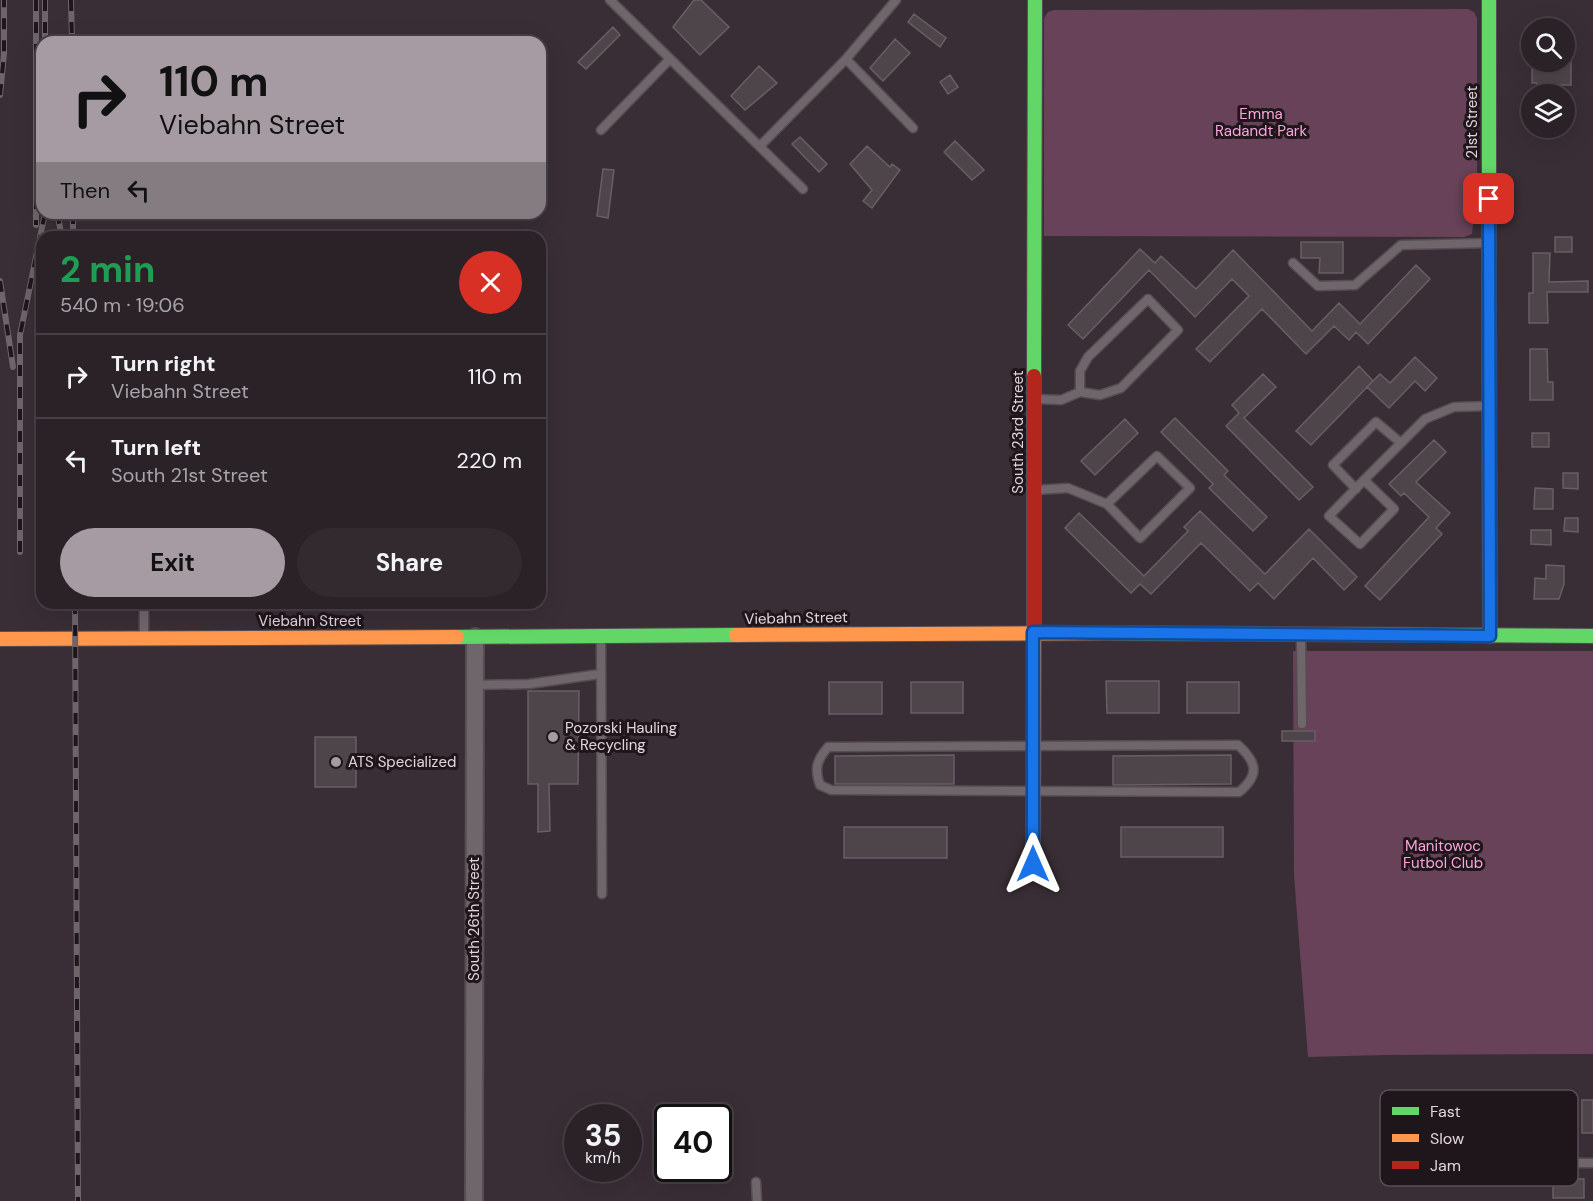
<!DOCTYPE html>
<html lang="en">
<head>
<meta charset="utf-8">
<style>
	body { margin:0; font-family:"DM Sans",sans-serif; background:#332a30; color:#f1f3f6; height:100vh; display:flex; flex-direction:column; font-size:22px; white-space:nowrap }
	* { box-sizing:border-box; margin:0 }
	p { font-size:20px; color:#a6a4a8 }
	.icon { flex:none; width:33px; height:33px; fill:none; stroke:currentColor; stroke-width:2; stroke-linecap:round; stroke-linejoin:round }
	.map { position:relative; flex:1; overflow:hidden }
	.drawer { position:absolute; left:36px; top:231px; width:510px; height:378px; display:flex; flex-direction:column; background:#2b2228; border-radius:18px; box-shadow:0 6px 24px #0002,0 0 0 2px #473f45 }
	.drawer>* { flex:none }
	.banner { position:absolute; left:36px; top:36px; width:510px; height:183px; border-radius:18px; box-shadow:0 6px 24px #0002,0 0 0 2px #473f45; background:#a69ba2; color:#111; overflow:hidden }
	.controls { position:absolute; left:1521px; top:18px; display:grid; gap:12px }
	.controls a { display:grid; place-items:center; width:54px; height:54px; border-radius:50%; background:#2b2228; box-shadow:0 6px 24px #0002,0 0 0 2px #473f45; font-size:30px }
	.speed { position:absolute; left:564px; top:1104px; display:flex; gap:12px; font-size:30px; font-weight:700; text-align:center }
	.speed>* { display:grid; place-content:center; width:78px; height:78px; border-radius:50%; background:#2b2228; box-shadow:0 6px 24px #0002,0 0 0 2px #473f45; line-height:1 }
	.speed small { font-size:15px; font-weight:400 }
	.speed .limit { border:3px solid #111; border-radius:9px; background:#fff; color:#111 }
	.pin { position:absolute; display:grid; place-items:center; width:51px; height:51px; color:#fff; margin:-26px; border-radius:12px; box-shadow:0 3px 9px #0006 }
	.me { position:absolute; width:66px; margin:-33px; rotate:0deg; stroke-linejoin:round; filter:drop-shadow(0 0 4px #0008) }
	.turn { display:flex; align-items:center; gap:21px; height:126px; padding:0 24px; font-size:27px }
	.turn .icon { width:78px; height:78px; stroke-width:2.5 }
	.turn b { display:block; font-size:42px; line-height:51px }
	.then { display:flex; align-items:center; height:57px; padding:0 24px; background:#0003; gap:12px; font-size:22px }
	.round { display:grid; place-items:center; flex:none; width:63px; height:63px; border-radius:32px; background:#332a30 }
	.headline { display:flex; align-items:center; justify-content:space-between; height:102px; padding:0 24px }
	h1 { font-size:36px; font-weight:700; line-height:45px; color:#1e9e55 }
	.action { display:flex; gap:12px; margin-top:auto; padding:12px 24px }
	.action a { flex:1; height:69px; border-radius:36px; background:#a69ba2; color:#111; font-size:24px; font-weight:700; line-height:69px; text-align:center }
	.action a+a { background:#332a30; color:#f1f3f6 }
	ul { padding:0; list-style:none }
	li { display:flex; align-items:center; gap:18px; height:84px; padding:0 24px; border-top:2px solid #473f45 }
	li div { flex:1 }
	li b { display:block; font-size:22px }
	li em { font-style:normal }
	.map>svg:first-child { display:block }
	.green { fill:#674258 }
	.building { fill:#4e454b; stroke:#685e64; stroke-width:1.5 }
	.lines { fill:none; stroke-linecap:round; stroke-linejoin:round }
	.lane-casing { stroke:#564d52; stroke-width:11 }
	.street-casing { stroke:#564d52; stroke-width:20 }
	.fast-casing { stroke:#564d52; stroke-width:16 }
	.slow-casing { stroke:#564d52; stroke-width:16 }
	.jam-casing { stroke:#564d52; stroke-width:16 }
	.lane { stroke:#6f666c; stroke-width:8 }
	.street { stroke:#6f666c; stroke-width:16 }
	.fast { stroke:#63d668; stroke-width:14 }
	.slow { stroke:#ff974d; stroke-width:14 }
	.jam { stroke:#b3261e; stroke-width:14 }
	.rail-casing { stroke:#6d656a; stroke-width:6 }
	.rail { stroke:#1f161b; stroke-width:4; stroke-dasharray:11; stroke-linecap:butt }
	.route-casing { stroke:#114b97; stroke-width:15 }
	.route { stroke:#1a73e8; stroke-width:10 }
	.poi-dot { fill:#a69ba2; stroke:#1f161b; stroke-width:2 }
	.labels { text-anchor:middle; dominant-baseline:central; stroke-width:6; stroke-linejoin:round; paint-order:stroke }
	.park-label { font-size:15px; fill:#fca4db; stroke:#1f161b }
	.street-label { font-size:15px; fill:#e1d5dc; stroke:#1f161b }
	.poi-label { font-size:15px; fill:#e1d5dc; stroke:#1f161b; text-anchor:start }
	.key { fill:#1f161b; stroke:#594f55; stroke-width:1.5 }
	.key-label { font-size:16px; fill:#e1d5dc }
</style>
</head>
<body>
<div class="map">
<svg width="1593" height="1201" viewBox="0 0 1593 1201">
	<rect width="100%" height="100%" fill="#392e35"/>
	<!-- green -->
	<path class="green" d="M1468,9L1474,12L1477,18V184L1472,234L1464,237L1044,236V18L1048,12L1054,10Z
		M1293,651H1593V1054L1384,1055L1308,1057L1294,875Z"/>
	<!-- building -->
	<path class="building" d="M694,0H701L729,27L700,55L673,27Z
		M914,14L946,38L940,47L908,22Z
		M613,27L620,35L586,69L578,62Z
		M895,39L910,53L883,81L870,68Z
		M1532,62H1571V85H1553V94H1537V83H1532Z
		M759,66L777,83L745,110L731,96Z
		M950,75L958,87L948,94L940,82Z
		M800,137L827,164L819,172L792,144Z
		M955,141L984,170L972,180L944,152Z
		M867,146L890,167L892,164L900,170L872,208L863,201L872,190L850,164Z
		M603,169L614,170L608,218L597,216Z
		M1555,237H1572V252H1555Z
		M1301,242H1343V273H1319L1320,258H1301Z
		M1140,249L1155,263L1161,256L1196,289L1233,250L1312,331L1339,303L1360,324L1416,265L1430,279L1368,344L1356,332L1349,340L1334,326L1306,354L1262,309L1210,362L1196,349L1249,296L1232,279L1195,317L1149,270L1083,339L1068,325Z
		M1533,253H1550L1549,282L1588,281V292H1547L1548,323H1529V293H1533Z
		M1530,349H1547L1548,382H1553V400H1530Z
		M1415,357L1437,378L1425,391L1415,381L1389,408L1367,387L1380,374L1390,383Z
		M1359,366L1373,381L1311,445L1296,431Z
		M1263,374L1276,387L1244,418L1313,487L1299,500L1226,426L1239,413L1232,405Z
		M1175,418L1228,471L1224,475L1267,517L1253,531L1209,488L1213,484L1161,432Z
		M1125,419L1138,433L1095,475L1081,461Z
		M1532,433H1549V447H1532Z
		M1434,440L1446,452L1416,482L1450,513L1436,528L1442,534L1380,600L1365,586L1429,517L1404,493L1401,496L1389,484Z
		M1563,473H1578V489L1563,488Z
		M1535,488L1553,489V509H1534Z
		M1200,511L1265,574L1309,529L1357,577L1344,590L1313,558L1274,599L1258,583L1250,591L1201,543L1151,594L1140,584L1131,593L1065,528L1079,513L1144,576L1188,531L1184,527Z
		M1565,518H1578V532L1564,531Z
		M1531,530H1551V545L1531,544Z
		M1546,565L1564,566V584L1559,599H1534L1535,578L1546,579Z
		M1106,681H1159V713H1107Z
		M829,682H882V714H829Z
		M911,682H963V713H911Z
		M1187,682H1239V713H1187Z
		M528,691H579L578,784H549L550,831L538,832V784H528Z
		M1282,731H1315V741H1282Z
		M315,737H356V787H315Z
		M954,755V784H835V756Z
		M1231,755V784L1113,785V756Z
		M844,827H947V858H844Z
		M1121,827H1223V857H1121Z
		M1582,1100H1593V1133H1582Z
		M1553,1179H1584V1198H1553Z"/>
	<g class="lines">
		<defs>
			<path id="lane" d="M610,0L803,189
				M846,59L913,128
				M601,130L670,59
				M760,146L846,59L896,0
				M1293,263L1318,286L1355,285L1401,245L1488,243
				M1035,399L1061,400L1080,392V371L1088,357L1148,299L1178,330L1121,388L1100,395L1080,392
				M1364,480L1394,509L1360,544L1329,516L1364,480L1425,419L1454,407L1489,406
				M1356,489L1333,465L1376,422L1401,443
				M1035,490L1068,488L1107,504L1140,538L1190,488L1157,456L1107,504
				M144,603V638
				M1301,635L1302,724
				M601,637L602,894
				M475,685L529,684L600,674
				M1238,745C1257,762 1260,775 1239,792L831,790L820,785C814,768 817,760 828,747Z
				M1553,1163H1593
				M756,1182L757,1201"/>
			<path id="street" d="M474,1201L475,637"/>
			<path id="fast" d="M1489,0V307
				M1034,376L1035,0
				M1106,633L1593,636
				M457,637L736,635"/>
			<path id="slow" d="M1489,307L1490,636
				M736,635L1106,633
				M0,639L457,637
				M1033,864L1034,630"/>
			<path id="jam" d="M1034,630V376"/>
		</defs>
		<!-- lane casing -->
		<use href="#lane" class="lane-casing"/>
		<!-- street casing -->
		<use href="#street" class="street-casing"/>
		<!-- fast casing -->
		<use href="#fast" class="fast-casing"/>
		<!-- slow casing -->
		<use href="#slow" class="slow-casing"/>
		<!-- jam casing -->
		<use href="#jam" class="jam-casing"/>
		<!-- lane -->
		<use href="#lane" class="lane"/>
		<!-- street -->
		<use href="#street" class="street"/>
		<!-- fast -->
		<use href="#fast" class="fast"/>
		<!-- slow -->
		<use href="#slow" class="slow"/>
		<!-- jam -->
		<use href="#jam" class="jam"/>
		<defs>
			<path id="rail" d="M36,0V225
				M45,0V42
				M71,0L72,42
				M0,95L4,54V0
				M57,213L62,237
				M73,213V237
				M0,281L13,367
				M20,552V335L45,213
				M75,603L78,1201"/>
		</defs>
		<!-- rail casing -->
		<use href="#rail" class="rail-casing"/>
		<!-- rail -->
		<use href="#rail" class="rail"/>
	</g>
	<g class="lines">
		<defs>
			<path id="route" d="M1033,864V632L1490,636L1489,199"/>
		</defs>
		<!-- route casing -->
		<use href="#route" class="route-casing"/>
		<!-- route -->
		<use href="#route" class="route"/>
	</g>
	<!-- markers -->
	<g class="poi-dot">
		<circle cx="553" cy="737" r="6"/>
		<circle cx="336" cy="762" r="6"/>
	</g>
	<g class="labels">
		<!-- park labels -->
		<g class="park-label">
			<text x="1261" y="114">Emma<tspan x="1261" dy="17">Radandt Park</tspan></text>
			<text x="1443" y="846">Manitowoc<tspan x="1443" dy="17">Futbol Club</tspan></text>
		</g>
		<!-- street labels -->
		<g class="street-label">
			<text transform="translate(1472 122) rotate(-90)">21st Street</text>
			<text transform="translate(1018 432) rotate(-90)">South 23rd Street</text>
			<text transform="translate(796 618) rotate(-1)">Viebahn Street</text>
			<text x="310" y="621">Viebahn Street</text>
			<text transform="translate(474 919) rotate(-90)">South 26th Street</text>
		</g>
		<!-- poi labels -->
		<g class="poi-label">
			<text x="565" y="728">Pozorski Hauling<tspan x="565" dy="17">&amp; Recycling</tspan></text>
			<text x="348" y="762">ATS Specialized</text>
		</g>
	</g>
	<!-- legend -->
	<rect x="1380" y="1090" width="198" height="96" rx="9" class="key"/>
	<rect x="1392" y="1107" width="27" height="8" fill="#63d668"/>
	<rect x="1392" y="1134" width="27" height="8" fill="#ff974d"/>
	<rect x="1392" y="1161" width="27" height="8" fill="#b3261e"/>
	<g class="key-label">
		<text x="1430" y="1117">Fast</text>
		<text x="1430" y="1144">Slow</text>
		<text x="1430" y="1171">Jam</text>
	</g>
</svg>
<div class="controls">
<a><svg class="icon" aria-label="search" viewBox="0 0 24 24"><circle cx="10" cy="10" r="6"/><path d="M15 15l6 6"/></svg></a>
<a><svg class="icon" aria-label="layers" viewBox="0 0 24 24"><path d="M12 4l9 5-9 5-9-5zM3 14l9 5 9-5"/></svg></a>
</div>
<div class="speed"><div>35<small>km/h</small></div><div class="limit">40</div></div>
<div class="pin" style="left:1489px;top:199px;background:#d93025"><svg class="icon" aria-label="arrive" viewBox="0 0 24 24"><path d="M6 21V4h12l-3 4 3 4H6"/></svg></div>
<svg class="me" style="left:1033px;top:864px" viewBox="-20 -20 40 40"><path d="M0-17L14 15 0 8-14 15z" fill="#1a73e8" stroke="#fff" stroke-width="4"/></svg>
<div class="banner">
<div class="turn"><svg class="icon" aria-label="right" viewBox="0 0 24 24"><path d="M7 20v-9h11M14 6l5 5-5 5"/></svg><div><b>110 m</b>Viebahn Street</div></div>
<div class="then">Then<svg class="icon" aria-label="left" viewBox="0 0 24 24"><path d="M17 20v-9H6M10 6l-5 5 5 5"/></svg></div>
</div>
<section class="drawer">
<div class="headline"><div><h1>2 min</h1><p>540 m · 19:06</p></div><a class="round" style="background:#d93025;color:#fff"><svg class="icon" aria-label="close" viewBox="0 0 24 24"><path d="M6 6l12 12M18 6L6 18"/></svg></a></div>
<ul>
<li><svg class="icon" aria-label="right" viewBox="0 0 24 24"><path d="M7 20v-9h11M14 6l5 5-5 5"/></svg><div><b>Turn right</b><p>Viebahn Street</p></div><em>110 m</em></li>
<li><svg class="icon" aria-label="left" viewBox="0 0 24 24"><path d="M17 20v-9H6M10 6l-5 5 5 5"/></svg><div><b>Turn left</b><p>South 21st Street</p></div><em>220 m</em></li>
</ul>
<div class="action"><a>Exit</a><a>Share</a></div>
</section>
</div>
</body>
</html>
